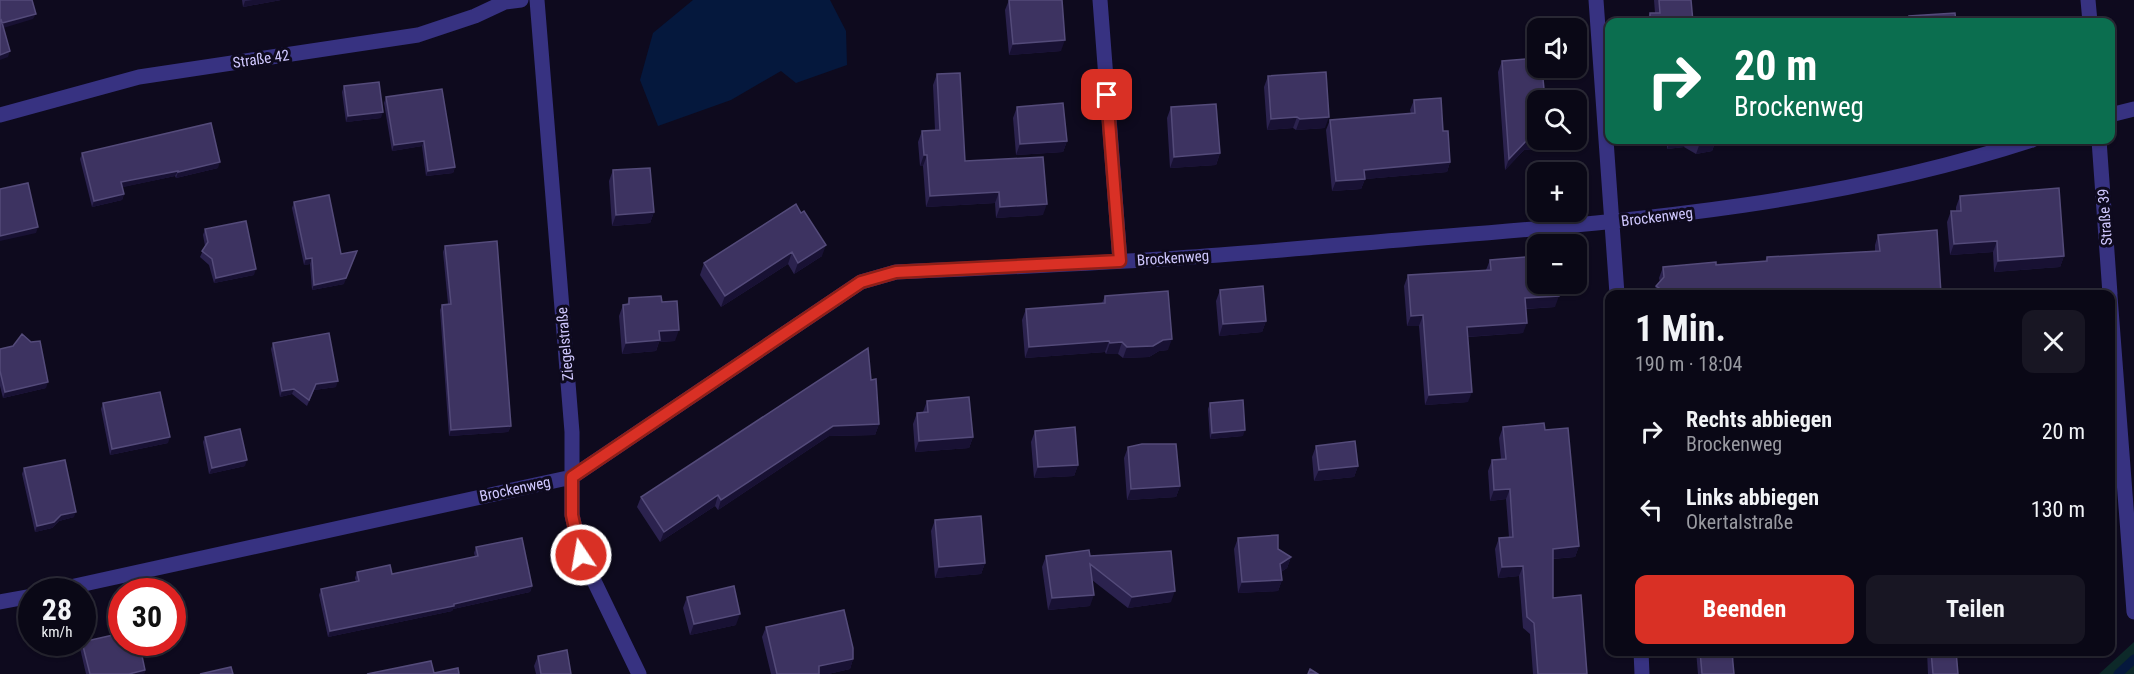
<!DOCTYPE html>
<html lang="de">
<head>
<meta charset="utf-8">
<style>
	body { margin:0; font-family:"Roboto Condensed",sans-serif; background:#181623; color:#f1f3f6; height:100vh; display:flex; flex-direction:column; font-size:22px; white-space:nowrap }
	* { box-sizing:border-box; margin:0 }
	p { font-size:20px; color:#999aa1 }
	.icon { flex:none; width:33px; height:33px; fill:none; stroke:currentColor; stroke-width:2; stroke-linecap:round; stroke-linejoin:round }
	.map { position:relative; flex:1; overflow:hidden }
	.sheet { position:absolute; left:1605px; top:290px; width:510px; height:366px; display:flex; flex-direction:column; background:#0a0816; border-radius:12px; box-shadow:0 2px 4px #0004,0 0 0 2px #2a2935 }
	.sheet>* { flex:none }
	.banner { position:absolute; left:1605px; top:18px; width:510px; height:126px; border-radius:12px; box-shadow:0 2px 4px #0004,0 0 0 2px #2a2935; background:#0b6e4f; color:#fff; overflow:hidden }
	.controls { position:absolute; left:1527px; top:18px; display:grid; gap:12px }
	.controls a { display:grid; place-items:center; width:60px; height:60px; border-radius:12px; background:#0a0816; box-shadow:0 2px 4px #0004,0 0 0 2px #2a2935; font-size:30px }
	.speed { position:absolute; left:18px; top:578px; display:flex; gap:12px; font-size:30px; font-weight:700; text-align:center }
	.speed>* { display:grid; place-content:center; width:78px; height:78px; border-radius:50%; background:#0a0816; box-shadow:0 2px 4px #0004,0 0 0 2px #2a2935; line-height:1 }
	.speed small { font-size:15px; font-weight:400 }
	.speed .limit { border:9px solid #d22; background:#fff; color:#111 }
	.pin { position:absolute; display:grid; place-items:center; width:51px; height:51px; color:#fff; margin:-26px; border-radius:12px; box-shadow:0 3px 9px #0006 }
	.me { position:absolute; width:66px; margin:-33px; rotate:348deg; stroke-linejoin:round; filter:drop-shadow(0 0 4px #0008) }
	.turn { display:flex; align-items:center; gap:21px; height:126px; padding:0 30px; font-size:27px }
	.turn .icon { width:78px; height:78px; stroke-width:2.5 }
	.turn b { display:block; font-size:42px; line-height:51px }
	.round { display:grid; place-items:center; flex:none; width:63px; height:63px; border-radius:12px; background:#181623 }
	.overview { display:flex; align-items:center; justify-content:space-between; height:102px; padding:0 30px }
	h1 { font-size:36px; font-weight:700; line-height:45px }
	.button { display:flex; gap:12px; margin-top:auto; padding:12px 30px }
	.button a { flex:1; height:69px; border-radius:12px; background:#d93025; color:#fff; font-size:24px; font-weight:700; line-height:69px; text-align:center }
	.button a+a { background:#181623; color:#f1f3f6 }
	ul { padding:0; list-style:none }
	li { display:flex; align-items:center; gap:18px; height:78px; padding:0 30px }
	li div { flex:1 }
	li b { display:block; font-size:22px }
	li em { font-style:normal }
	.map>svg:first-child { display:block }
	.green { fill:#0d2929 }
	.water { fill:#05183d }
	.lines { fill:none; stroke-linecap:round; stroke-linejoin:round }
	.stream { stroke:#05183d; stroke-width:9 }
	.street { stroke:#373281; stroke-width:15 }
	.wall { fill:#2b224e }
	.shaded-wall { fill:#181133 }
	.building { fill:#3d3361; stroke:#544b7a; stroke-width:1.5 }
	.route-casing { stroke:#8d1f18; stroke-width:15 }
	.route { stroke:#d93025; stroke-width:10 }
	.labels { text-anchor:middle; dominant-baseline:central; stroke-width:6; stroke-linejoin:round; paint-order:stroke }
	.street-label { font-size:15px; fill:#d0c8ff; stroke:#0e0a1e }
</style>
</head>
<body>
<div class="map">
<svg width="2134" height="674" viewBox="0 0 2134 674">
	<rect width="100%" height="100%" fill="#0e0a1e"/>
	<!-- green -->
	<path class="green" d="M2134,642V674H2099Z"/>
	<!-- water -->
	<path class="water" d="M693,0H830L846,31L847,65L796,83L781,71L731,100L658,126L640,80L653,33Z"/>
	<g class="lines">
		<!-- stream -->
		<path class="stream" d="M2118,674L2134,659"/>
		<!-- street -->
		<path class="street" d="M537,0L572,432V515L581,554L639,674
			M1100,0L1120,261
			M1596,0L1617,294
			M2088,0L2090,22
			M0,115L139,77L418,35L475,16L505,2L521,0
			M2110,115L2134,109
			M2099,140L2110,294
			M2110,296L2134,612
			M52,591L572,477L861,282L896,272C990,268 1084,264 1178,258C1268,252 1358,243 1448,236C1647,220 1842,202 2032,140
			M0,602L32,596
			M1641,651L1642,674"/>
	</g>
	<!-- wall -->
	<path class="wall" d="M242,0H281L243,7Z
		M1009,0L1061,51L1009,55L1005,10Z
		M1654,0H1691L1693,22H1646L1650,13H1655Z
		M1502,61L1544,148L1524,150L1505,170L1498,72Z
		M937,74L965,161L1043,215L996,218L995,203L926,207L923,166H920L918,142L922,131L935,130L933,85Z
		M1268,76L1325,128L1296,130L1293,128L1267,130L1264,87Z
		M344,86L381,118L346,122L342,92Z
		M386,97L455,167L453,173L426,176L422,146L392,151L384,103Z
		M1414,100L1443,131L1450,162L1447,172L1365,179L1361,189L1332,191L1326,130L1330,120L1411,114L1410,110Z
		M1017,107L1067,141L1063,152L1016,155L1013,118Z
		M1171,107L1220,153L1216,165L1170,168L1167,118Z
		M1667,140H1716L1712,151L1696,154L1684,147L1667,149Z
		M82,153L218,168L176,178L175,176L122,187L124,194L122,200L92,207L80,159Z
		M613,170L654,212L650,223L612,226L609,181Z
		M1960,196L2064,256L2060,267L1994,272L1993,252L1950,255L1947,222L1951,211H1956V207Z
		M294,202L344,284L312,290L310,264L304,265L292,208Z
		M801,213L822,256L794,274L788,264L721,307L700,275L704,263Z
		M205,229L254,275L214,283L209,265L200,257L205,246L203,235Z
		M1878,235L1941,294H1654L1656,286L1660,282L1659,278L1663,267L1765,261L1767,257L1875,251V245Z
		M445,246L511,426L508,432L449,436L440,310L442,305L448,304L443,252Z
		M1490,260L1555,307L1526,309L1523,333L1468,337V402L1425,405L1419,326H1407L1404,286L1408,275L1486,270Z
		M1220,290L1266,321L1262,332L1219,336L1216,301Z
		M1105,296L1168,350L1159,351L1149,357L1123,358L1118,354H1106L1105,352L1025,358L1022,320L1026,309L1102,303Z
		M629,298L662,302L675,341L659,342L656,351L622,354L619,316L623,305H627Z
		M273,343L336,387L314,390L307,406L292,394L280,397L271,349Z
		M0,349L46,388L3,398L0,386Z
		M871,380L879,424L875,435L829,436L718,510L715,506L660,542L637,507L641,497Z
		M927,401L973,437L969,448L915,452L913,424L917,413L923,412Z
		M103,403L168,443L110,455L101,409Z
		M1210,403L1243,436L1210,439L1208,409Z
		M1503,427L1545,430L1579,546L1575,557L1553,559V598L1587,674H1533L1530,634L1523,628L1519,576L1498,578L1495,549L1499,538L1509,537L1506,499L1490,501L1488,471L1492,460L1501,459L1499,438Z
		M1035,431L1078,465L1074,476L1034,478L1031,442Z
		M205,437L245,466L209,474L203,442Z
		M1316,446L1358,466L1354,477L1314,481L1312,457Z
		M1128,447L1180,486L1176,497L1127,500L1124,458Z
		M24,468L74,517L59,521L52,528L35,532L22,474Z
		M935,520L985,563L981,574L935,578L931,531Z
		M1238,538L1278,549L1291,557L1287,568L1281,572L1282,580L1278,591L1238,593L1234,549Z
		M476,547L532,586L530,592L453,609L452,611L328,637L319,595L321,589L356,582L355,578L357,572L392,574L475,557L474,553Z
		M1046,556H1090L1171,602L1128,608L1092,580L1090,606L1048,610L1042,567Z
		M687,597L736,625L690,635L683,608Z
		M766,627L853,659L850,669L828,674H771L762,637Z
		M82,642L145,670L144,674H86L80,648Z
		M1696,651H1736L1733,661L1734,674H1698Z
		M1927,651H1956L1958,674H1928Z
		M538,656L571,674H536L534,666Z"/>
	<!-- shaded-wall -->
	<path class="shaded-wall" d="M253,0H281L243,7L245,1Z
		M36,14L33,19L0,29L2,23Z
		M1065,40L1061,51L1009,55L1013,44Z
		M10,51L8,57L0,60V55Z
		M383,112L381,118L346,122L348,116Z
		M1297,117L1293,128L1267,130L1271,119Z
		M1329,117L1325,128L1296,130L1300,119Z
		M1538,138V140H1547L1544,148L1524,150L1505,170L1509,159L1528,139Z
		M1671,140H1687L1684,147L1667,149Z
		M1716,140L1712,151L1696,154L1700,143Z
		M424,141L422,146L392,151L394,145Z
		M1067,141L1063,152L1016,155L1020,144Z
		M1220,153L1216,165L1170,168L1174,157Z
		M924,155H927L923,166H920Z
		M220,162L218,168L176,178L178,172Z
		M1450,162L1447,172L1365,179L1361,189L1332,191L1336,181L1364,170Z
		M455,167L453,173L426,176L428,171Z
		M178,171L175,176L119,188L121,182Z
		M999,192L995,203L926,207L930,196Z
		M124,194L122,200L92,207L94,201Z
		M1047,204L1043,215L996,218L1000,207Z
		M654,212L650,223L612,226L616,215Z
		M38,227L36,233L0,241V236Z
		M1997,241L1993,252L1950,255L1954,244Z
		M826,245L822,256L794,274L798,263Z
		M792,252L788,264L721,307L725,296Z
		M2064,256L2060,267L1994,272L1998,261Z
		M355,257L344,284L312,290L314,285Z
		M312,258L310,264L304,265L306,259Z
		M256,269L254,275L214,283L216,278Z
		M1861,289L1859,294H1802Z
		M1559,296L1555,307L1521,309L1525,298Z
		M1423,315L1419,326H1407L1411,316Z
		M1266,321L1262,332L1219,336L1223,324Z
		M1527,323L1523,333L1464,337L1467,327Z
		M679,330L675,341L659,342L656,351L622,354L626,343L659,331Z
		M1172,339L1168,350L1159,351L1149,357L1123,358L1127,347L1163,340Z
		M1109,341L1105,352L1025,358L1029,347Z
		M1122,342L1118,354H1106L1110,343Z
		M338,381L336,387L314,390L307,406L316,384Z
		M48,382L46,388L3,398L5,392Z
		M294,389L292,394L280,397L282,391Z
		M1472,392L1468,402L1425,405L1429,395Z
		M879,424L875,435L829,436L718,510L721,500L833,426Z
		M511,426L508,432L449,436L451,430Z
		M1245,430L1243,436L1210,439L1212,433Z
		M170,437L168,443L110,455L112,449Z
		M973,437L969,448L915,452L919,441Z
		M247,460L245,466L209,474L212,468Z
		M1078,465L1074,476L1034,478L1038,467Z
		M1358,466L1354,477L1314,481L1319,470Z
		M1180,486L1176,497L1127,500L1131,489Z
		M1510,489L1506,499L1490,501L1494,490Z
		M718,495L715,506L660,542L664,532Z
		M76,512L74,517L59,521L52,528L35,532L37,526L61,515Z
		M1579,546L1575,557L1549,559L1553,549Z
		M1291,557L1287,568L1276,575L1280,564Z
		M985,563L981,574L935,578L939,567Z
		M1523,566L1519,576L1498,578L1502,567Z
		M1282,580L1278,591L1238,593L1242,582Z
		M532,586L530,592L453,609L452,611L328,637L330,631Z
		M1175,591L1171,602L1128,608L1132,597Z
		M1094,595L1090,606L1048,610L1052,598Z
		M740,614L736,625L690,635L694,624Z
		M1736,652L1732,663V653Z
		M853,659L850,669L828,674H816L819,666Z
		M145,670L144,674H129Z"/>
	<!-- building -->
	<path class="building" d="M0,0H32L36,14L2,23L1,19L10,51L0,55Z
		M1009,0H1062L1065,40L1013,44Z
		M1659,0H1691L1693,22H1650V13H1660Z
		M1955,13L1956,22H1910L1909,16Z
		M1538,58V68H1542L1545,100H1538V138L1528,139L1509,159L1502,61Z
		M1326,72L1329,117L1300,119L1297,117L1271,119L1268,76Z
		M960,73L965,161L1043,157L1047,204L1000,207L999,192L930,196L927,155H924L922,131L940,130L937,74Z
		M379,82L383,112L348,116L344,86Z
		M442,89L455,167L428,171L424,141L394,145L386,97Z
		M1441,98L1443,131H1448L1450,162L1364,170L1365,179L1336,181L1330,120L1415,113L1414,100Z
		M1063,103L1067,141L1020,144L1017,107Z
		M1216,104L1220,153L1174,157L1171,107Z
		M211,123L220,162L178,172V171L121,182L124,194L94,201L82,153Z
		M1694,140H1716L1700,143Z
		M650,168L654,212L616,215L613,170Z
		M28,183L38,227L0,236V189Z
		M2059,188L2064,256L1998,261L1997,241L1954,244L1951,211H1961L1960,196Z
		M329,195L341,254L357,251L346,278L314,285L312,258L306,259L294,202Z
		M796,204L801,213L804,211L826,245L798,263L792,252L725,296L704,263Z
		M246,221L256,269L216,278L212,259L202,251L208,242L205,229Z
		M1937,230L1941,294H1861V289L1802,294H1665V292L1656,286L1664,277L1663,267L1716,262V265L1767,261V257L1880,251L1878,235Z
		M497,241L511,426L451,430L442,305L451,304L445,246Z
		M1538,256V284H1558L1559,296L1525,298L1527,323L1467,327L1472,392L1429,395L1423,315L1411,316L1408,275L1491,270L1490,260Z
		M1263,286L1266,321L1223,324L1220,290Z
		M1168,291L1172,339L1163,340L1153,346L1127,347L1122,342L1110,343L1109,341L1029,347L1026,309L1105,303V296Z
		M661,296L662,302L677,301L679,330L659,331L660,340L626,343L623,305L629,304V298Z
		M329,333L338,381L316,384L309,400L294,389L282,391L273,343Z
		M22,334L31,342L40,341L48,382L5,392L0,371V349L13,346Z
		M868,348L871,380L876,379L879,424L833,426L721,500L718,495L664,532L641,497Z
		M160,392L170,437L112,449L103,403Z
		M969,397L973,437L919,441L917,413L928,412L927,401Z
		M1243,400L1245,430L1212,433L1210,403Z
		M1544,423L1545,430L1568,428L1579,546L1553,549V598L1581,595L1587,674H1538L1534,623L1527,617L1523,566L1502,567L1499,538L1513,537L1510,489L1494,490L1492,460L1506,459L1503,427Z
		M1075,427L1078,465L1038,467L1035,431Z
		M240,429L247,460L212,468L205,437Z
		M1355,441L1358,466L1319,470L1316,446Z
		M1142,444H1176L1180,486L1131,489L1128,447Z
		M65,460L76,512L61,515L54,522L37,526L24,468Z
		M981,516L985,563L939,567L935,520Z
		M1278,535V549L1291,557L1280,564L1282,580L1242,582L1238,538Z
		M522,538L532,586L454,604V606L330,631L321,589L359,581L357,572L390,565L392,574L478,556L476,547Z
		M1089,550L1090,556L1171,551L1175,591L1132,597L1090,564L1094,595L1052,598L1046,556Z
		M734,586L740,614L694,624L687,597Z
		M844,610L853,648V659L819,666V674H777L766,627Z
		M122,633V642H139L145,670L129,674H90L82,642Z
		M567,650L571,674H541L538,656Z
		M1700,651H1736V652L1732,653L1734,674H1702Z
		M1931,651H1956L1958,674H1933Z
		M431,661L434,673L458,668L459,674H367Z
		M231,667L233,674H200Z
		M1310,669L1318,674H1308Z"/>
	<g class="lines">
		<defs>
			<path id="route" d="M581,555L572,515V477L861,282L896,272L1120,261L1107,95"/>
		</defs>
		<!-- route casing -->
		<use href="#route" class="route-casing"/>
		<!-- route -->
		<use href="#route" class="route"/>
	</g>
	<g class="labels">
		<!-- street labels -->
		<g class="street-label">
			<text transform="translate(261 59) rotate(-8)">Straße 42</text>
			<text transform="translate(1657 217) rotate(-7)">Brockenweg</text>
			<text transform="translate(2105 217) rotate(-94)">Straße 39</text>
			<text transform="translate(1173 258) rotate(-4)">Brockenweg</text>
			<text transform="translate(565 344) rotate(-95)">Ziegelstraße</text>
			<text transform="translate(515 489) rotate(-12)">Brockenweg</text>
		</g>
	</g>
</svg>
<div class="controls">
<a><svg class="icon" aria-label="sound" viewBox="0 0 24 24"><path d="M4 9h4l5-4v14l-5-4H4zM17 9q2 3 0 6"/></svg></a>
<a><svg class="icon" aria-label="search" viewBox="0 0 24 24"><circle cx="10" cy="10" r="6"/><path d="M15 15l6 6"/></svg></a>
<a>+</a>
<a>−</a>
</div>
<div class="speed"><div>28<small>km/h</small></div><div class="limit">30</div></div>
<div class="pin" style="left:1107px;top:95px;background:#d93025"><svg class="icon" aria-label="arrive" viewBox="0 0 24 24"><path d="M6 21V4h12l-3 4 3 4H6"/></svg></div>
<svg class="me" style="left:581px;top:555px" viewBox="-20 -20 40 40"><circle r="17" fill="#d93025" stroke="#fff" stroke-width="3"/><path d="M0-11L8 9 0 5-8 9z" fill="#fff"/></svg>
<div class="banner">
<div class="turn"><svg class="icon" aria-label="right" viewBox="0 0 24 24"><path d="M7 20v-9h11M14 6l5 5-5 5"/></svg><div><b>20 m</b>Brockenweg</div></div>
</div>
<section class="sheet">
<div class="overview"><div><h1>1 Min.</h1><p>190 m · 18:04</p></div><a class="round"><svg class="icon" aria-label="close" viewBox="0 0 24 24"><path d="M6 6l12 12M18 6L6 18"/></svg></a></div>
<ul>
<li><svg class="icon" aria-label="right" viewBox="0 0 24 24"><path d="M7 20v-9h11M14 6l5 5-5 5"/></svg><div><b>Rechts abbiegen</b><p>Brockenweg</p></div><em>20 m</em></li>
<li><svg class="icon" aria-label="left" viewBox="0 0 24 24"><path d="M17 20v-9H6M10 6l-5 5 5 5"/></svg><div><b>Links abbiegen</b><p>Okertalstraße</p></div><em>130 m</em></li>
</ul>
<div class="button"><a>Beenden</a><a>Teilen</a></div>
</section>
</div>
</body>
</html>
